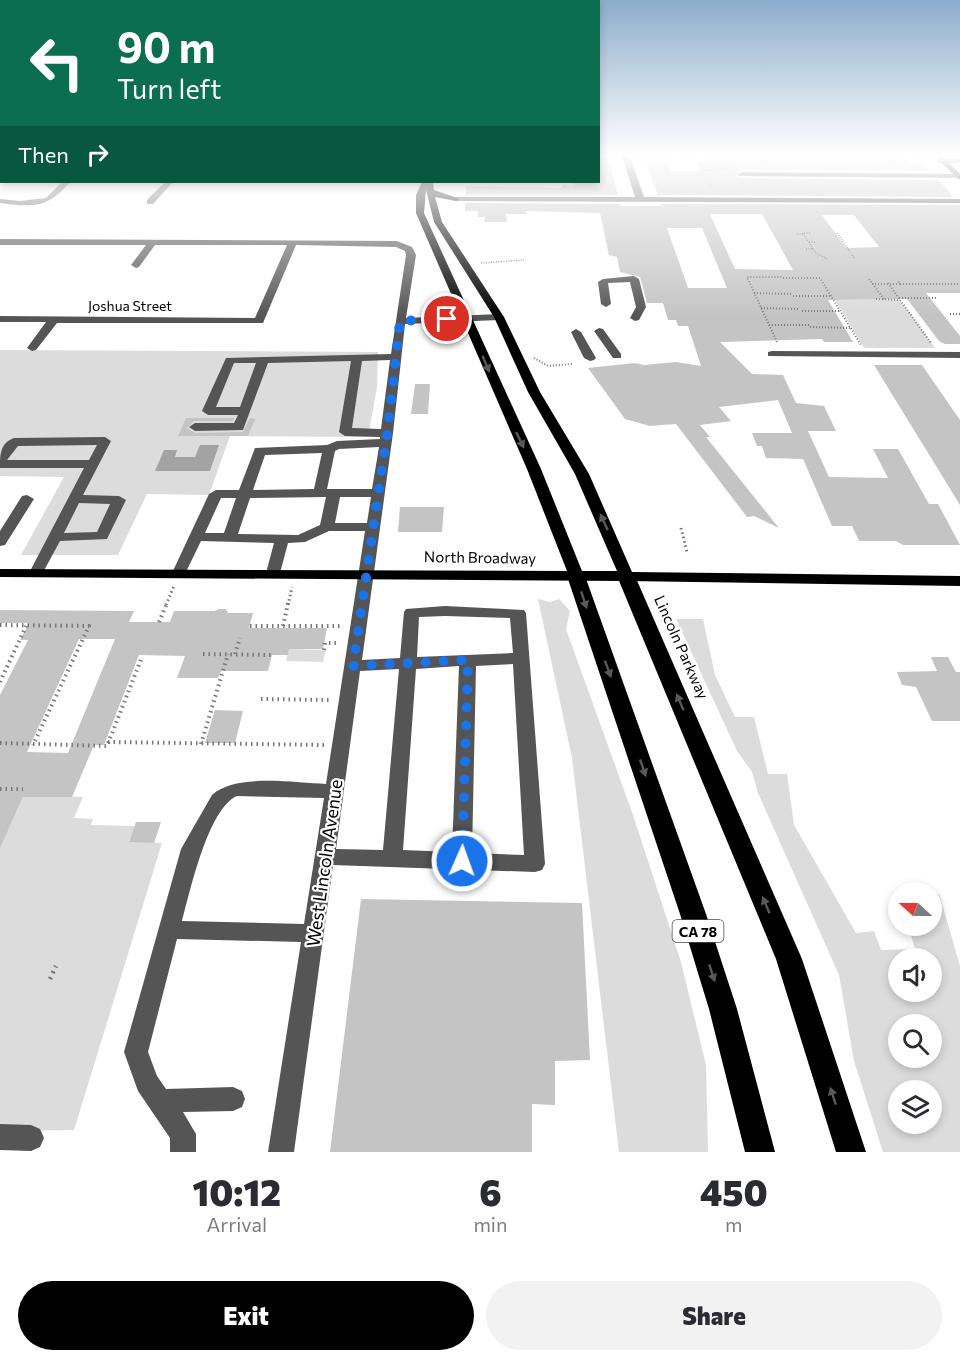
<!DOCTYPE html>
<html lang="en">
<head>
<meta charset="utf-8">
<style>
	body { margin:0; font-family:Commissioner,sans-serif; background:#f2f2f3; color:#2b2b33; height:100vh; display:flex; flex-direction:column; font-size:22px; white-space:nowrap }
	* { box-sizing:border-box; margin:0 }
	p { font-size:20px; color:#7c7c81 }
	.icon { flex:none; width:33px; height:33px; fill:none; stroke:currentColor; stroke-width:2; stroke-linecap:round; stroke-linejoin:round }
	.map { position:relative; height:1152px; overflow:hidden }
	.details { display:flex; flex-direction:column; background:#fff; flex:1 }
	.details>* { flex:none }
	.banner { position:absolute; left:0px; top:0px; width:600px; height:183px; box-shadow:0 3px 9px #0003; background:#0b6e4f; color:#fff; overflow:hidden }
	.needle { width:39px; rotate:291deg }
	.fabs { position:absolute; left:888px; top:882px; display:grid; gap:12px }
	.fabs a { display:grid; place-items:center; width:54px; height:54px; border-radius:50%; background:#fff; box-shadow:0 3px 9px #0003; font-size:30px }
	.pin { position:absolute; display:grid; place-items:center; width:51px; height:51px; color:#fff; margin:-26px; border:3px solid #fff; border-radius:50%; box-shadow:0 2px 6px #0007 }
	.me { position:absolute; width:66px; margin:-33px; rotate:2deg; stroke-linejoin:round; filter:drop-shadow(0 0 4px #0008) }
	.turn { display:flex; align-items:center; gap:21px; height:126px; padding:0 18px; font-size:27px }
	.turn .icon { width:78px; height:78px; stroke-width:2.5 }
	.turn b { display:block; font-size:42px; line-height:51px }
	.then { display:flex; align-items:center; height:57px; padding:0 18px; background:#0003; gap:12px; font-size:22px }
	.eta { display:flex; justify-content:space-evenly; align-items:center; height:102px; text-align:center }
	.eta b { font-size:36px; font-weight:800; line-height:42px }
	.button { display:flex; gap:12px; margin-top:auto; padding:12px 18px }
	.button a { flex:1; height:69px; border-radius:36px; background:#000; color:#fff; font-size:24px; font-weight:800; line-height:69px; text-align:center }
	.button a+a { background:#f2f2f3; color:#2b2b33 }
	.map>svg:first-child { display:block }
	.green { fill:#dcdcdc; fill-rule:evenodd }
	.water { fill:#a3a3a3 }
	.building { fill:#c4c4c4; fill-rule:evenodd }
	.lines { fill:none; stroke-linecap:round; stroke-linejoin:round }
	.path-far4 { stroke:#777; stroke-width:1.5; stroke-dasharray:1 1.5; stroke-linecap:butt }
	.path-far3 { stroke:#777; stroke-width:2; stroke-dasharray:1 2; stroke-linecap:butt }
	.path-far2 { stroke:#777; stroke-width:3; stroke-dasharray:1.5 3; stroke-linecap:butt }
	.path-far1 { stroke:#777; stroke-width:4; stroke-dasharray:1.5 4; stroke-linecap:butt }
	.path { stroke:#777; stroke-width:4.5; stroke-dasharray:2 4.5; stroke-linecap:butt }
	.minor { fill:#555; fill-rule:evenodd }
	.major { fill:#000; fill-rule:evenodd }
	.highway { fill:#000; fill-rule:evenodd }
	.oneway { fill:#595959 }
	.route { stroke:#1a73e8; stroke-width:10; stroke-dasharray:0 18 }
	.labels { text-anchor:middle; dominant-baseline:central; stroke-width:4.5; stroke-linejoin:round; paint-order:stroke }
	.far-street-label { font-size:14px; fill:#000; stroke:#fff }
	.shield { fill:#fff; stroke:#4c4c4c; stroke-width:1.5 }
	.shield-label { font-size:14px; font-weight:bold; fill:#000 }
	.street-label { font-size:15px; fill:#000; stroke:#fff }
	.near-street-label { font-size:18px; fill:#000; stroke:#fff }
</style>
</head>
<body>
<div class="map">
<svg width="960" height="1152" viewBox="0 0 960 1152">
	<rect width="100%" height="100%" fill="#fff"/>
	<!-- green -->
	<path class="green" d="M885,299L900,300L935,348H864L835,300Z
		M0,350L378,352L377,387L368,437L230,436L209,495L147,494L118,555H21L64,477L0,476Z
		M538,599L550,602L559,599L570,611L566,629L633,815L681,962L706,1065L708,1152H619L572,758Z
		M676,619H703L715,675L735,717H754L768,774H787L794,825L856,933L874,931L881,950L915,949L910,932H925L928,926H932V915L939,893L960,966V1152H883L854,1061L839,975L758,793L752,772L737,751ZM898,958H932V992H898ZM898,1024H932V1058H898ZM898,1090H932V1124H898Z
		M289,649L326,650L323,662L286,661Z
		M24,795L83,797L74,818L93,819L91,825L135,826L129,841L162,843L74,1130L0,1131V831L8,830Z"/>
	<!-- water -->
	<path class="water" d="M200,445H219L210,471H155L164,450H177L175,457H195Z"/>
	<!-- building -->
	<path class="building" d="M598,154H607L618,195H466V186L562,188V185L573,186L572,182H599Z
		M643,154H664L670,171H701L696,162H705L701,154L901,155L909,163H920L929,171L742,170L736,175L739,178L939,180L953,197L658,195Z
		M465,203L620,204L621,206H662L661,204L960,205V293H926L960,336V344H945L939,341L907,299L828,300L853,342H824L822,339L720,342L752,374L783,375L796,403L824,406L836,431H808L829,477L888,478L873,449H898L929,504H938L960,545H903L896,541H859L852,526H832L803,459L766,458L762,446H757L752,433H792L778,400L719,407L731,421L700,425L710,437H706L779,528L754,516L747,517L676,424L650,426L625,419L588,368L635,363L644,365L676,362L701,366L688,326H678L676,320H668L663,303H647L640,277L620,272L617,257L609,255L600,213L526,211V214H506L507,222H484L485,217H478V211H465ZM710,214H762L793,270L735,269ZM822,215H854L879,247L846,248ZM667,228H702L727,288H688Z
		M874,365H922L960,420V505Z
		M415,384H430L428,414H411Z
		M186,418H234L233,421H194L187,428L195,433L243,432L250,418L255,419L248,436H178Z
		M400,507H444L442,532H398Z
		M219,609H226L228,613H253L249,628H327L323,649H289L288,655H272L268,671H221L218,678H177L185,656L139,655L104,745H94L72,797H23L0,848V695L28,640H20L29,623H0V610L134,611L129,622H170L174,611H214ZM79,639H115L68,753L27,752Z
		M931,657H948L956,672H960V721H932L916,687L902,685L897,672L937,671Z
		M215,710L243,711L235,743H205Z
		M136,822H161L154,843L129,842Z
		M361,899L582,903L590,1060L555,1061V1105L532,1104V1152H330Z"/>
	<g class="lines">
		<!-- path-far4 -->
		<path class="path-far4" d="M883,154L890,161
			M665,156L680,157
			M902,156H914
			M700,167H734
			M701,170L732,169
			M707,179L711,187
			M501,182V185
			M810,233H803L815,252L827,259
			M837,233L850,252
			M797,234H804
			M809,242H816
			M806,249H812
			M852,255L855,259
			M481,263L524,260"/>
		<!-- path-far3 -->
		<path class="path-far3" d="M783,278H820L861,345
			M869,279L884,299
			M888,283L931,343
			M872,284H900L898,281
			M900,284H960
			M754,293L792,294
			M793,296H831
			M899,298H938
			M876,299L900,300
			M761,308L800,309
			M802,311H841
			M950,314H960
			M769,325H809
			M810,327L851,328
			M777,342L747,277H783
			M534,358L548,366L572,364"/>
		<!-- path-far2 -->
		<path class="path-far2" d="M681,528L687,552
			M166,605L174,586
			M288,605L292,587"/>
		<!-- path-far1 -->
		<path class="path-far1" d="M159,622L167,603
			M0,625L89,626L33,745
			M250,626H342
			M283,626L288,603
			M324,650L325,643H339
			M203,654L272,655
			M235,654L240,638
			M0,682L26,626
			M261,699L331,700
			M108,742L325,745
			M0,743L107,746L142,657
			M201,744L228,654
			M0,789H23"/>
		<!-- path -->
		<path class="path" d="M50,979L56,966"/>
		<!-- minor -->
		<path class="minor" d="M621,154H629L644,197L960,199V203L456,201L452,199L456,197H635Z
			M941,159H960V163H938L937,161Z
			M742,172L958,174L960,178L739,176L738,174Z
			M0,173H2V177H0Z
			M62,182H70C47,209 33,207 0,203V199L20,201L46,198Z
			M165,182H173L153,204H147V200Z
			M0,239L397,241L412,247L416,255L406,318L499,314L504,317L499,320L405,324L393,433L362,660L400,658L404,612L406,609L445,606L524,610L526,613L545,864L542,870L535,872L333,865L294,1152H268L301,942L177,939L148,1052L157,1076L166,1089L233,1087L242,1091L245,1099L242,1107L233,1111L183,1112L196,1134V1152H170V1138L138,1091L124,1052L181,849L212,795C235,773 295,783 326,784L365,531H329L305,542L288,543L280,573L273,577L266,573L274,543L201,541L184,576H174L172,573L209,494L216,490H239L255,448L327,445L337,441L380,439V437L345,436L339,432L351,361L268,363L243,430L195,431L189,427L195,423H234L238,415H208L202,411L226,358L391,354L406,255L405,251L396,247L296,245L263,323H57L36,350L32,351L27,348L46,322H0V316L255,318L287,245H155L139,267L136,268L131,265L146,245H0ZM390,360L381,429L352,428L362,361ZM234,363H256L240,407H216ZM379,447L372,489H327L335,451L339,449ZM322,453L314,489L253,490L265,455ZM326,497L320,525L298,535L238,534L250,498ZM340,497H371L367,523H335ZM221,498H236L224,533H205ZM445,616L510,618L513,653L417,657L419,617ZM513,664L524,855L472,853L476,666ZM459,666L452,852L403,850L416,669ZM399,669L383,850L336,849L360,671ZM237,796L324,798L304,924L182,921C190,892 208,808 237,796Z
			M634,276L639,279L646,307L639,320L635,321L630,318L636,307L630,282L608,283L611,304L606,307L601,304L598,282L603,279Z
			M599,328L603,329L621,354V358H613L594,331Z
			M576,329L581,332L596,358L594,360L590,361L584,358L571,332Z
			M772,351L960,352V358L768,356V352Z
			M105,437L111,441L83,495L119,496L126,500L107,539L60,541L41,576H31L29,573L84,468H0C0,455 0,443 14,438ZM97,445L89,460H7L18,446ZM79,503L110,504L97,532L64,533Z
			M27,495L34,499L5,545L0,546V531L22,496Z
			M0,1124L31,1125L40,1129L44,1138L40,1147L31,1151L0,1150Z"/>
		<!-- major -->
		<path class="major" d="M932,154H940L960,174V180Z
			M422,182H433L434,190L460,199L456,201L435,197L442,222L504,317L540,392L589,474L632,572L960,576V586L626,581L0,577V569L567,571L527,469L416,213V195ZM426,190L434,222L494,317L528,392L575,474L617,571H582L541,469L424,213Z"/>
		<!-- highway -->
		<path class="highway" d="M576,571L582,572L585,576L706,914L737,1009L775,1152H745L709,1009L680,914L567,576L570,572Z
			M626,571L632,572L635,576L802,959L866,1152H836L776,959L617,576L620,572Z"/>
	</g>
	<!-- one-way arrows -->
	<defs><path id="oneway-solid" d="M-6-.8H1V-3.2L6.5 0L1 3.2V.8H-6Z" transform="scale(1.5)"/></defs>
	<g class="oneway">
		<use href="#oneway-solid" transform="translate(486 364) rotate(67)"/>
		<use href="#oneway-solid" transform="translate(520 440) rotate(64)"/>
		<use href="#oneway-solid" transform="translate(604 522) rotate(-115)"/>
		<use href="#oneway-solid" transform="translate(584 600) rotate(72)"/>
		<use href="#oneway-solid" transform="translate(608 669) rotate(70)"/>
		<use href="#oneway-solid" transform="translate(680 702) rotate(-113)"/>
		<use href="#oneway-solid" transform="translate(643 768) rotate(71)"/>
		<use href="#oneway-solid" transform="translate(766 905) rotate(-113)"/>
		<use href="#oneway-solid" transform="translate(712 973) rotate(72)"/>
		<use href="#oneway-solid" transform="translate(833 1096) rotate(-108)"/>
	</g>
	<!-- sky -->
	<linearGradient id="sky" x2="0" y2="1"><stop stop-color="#8cadcc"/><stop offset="0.49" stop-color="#fff"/><stop offset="1" stop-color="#fff" stop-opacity="0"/></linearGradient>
	<rect width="960" height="316" fill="url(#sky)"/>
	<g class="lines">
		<!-- route -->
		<path class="route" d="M447,319L400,321L388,428L353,666L468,660L462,861"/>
	</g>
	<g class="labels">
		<!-- far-street labels -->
		<g class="far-street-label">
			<text x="130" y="305">Joshua Street</text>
		</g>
		<!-- shield labels -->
		<rect class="shield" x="672.5" y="920" width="51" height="22" rx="4.5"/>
		<g class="shield-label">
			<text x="698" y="931">CA 78</text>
		</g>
		<!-- street labels -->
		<g class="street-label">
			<text transform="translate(480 557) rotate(1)">North Broadway</text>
			<text transform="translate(682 647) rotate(66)">Lincoln Parkway</text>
		</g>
		<!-- near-street labels -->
		<g class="near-street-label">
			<text transform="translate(324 863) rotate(-82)">West Lincoln Avenue</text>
		</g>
	</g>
</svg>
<div class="fabs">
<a><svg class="needle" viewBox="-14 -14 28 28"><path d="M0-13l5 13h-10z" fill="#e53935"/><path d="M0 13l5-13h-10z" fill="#7c7c81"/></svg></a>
<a><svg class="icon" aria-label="sound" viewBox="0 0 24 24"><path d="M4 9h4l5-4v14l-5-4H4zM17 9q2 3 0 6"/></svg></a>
<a><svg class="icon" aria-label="search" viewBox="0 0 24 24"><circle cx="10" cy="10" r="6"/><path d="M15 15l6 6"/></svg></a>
<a><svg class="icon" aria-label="layers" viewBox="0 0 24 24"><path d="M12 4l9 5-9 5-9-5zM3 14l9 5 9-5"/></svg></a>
</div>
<div class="pin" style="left:447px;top:319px;background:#d93025"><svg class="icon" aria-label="arrive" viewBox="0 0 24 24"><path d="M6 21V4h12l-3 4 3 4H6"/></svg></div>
<svg class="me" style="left:462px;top:861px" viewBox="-20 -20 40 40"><circle r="17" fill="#1a73e8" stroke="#fff" stroke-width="3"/><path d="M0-11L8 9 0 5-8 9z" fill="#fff"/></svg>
<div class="banner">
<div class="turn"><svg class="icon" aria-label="left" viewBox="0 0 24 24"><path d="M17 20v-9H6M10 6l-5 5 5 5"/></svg><div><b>90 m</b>Turn left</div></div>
<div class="then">Then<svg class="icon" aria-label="right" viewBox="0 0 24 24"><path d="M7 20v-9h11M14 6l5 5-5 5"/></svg></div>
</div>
</div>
<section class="details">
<div class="eta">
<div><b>10:12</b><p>Arrival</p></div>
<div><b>6</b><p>min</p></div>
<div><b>450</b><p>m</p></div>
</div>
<div class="button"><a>Exit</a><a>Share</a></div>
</section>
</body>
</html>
